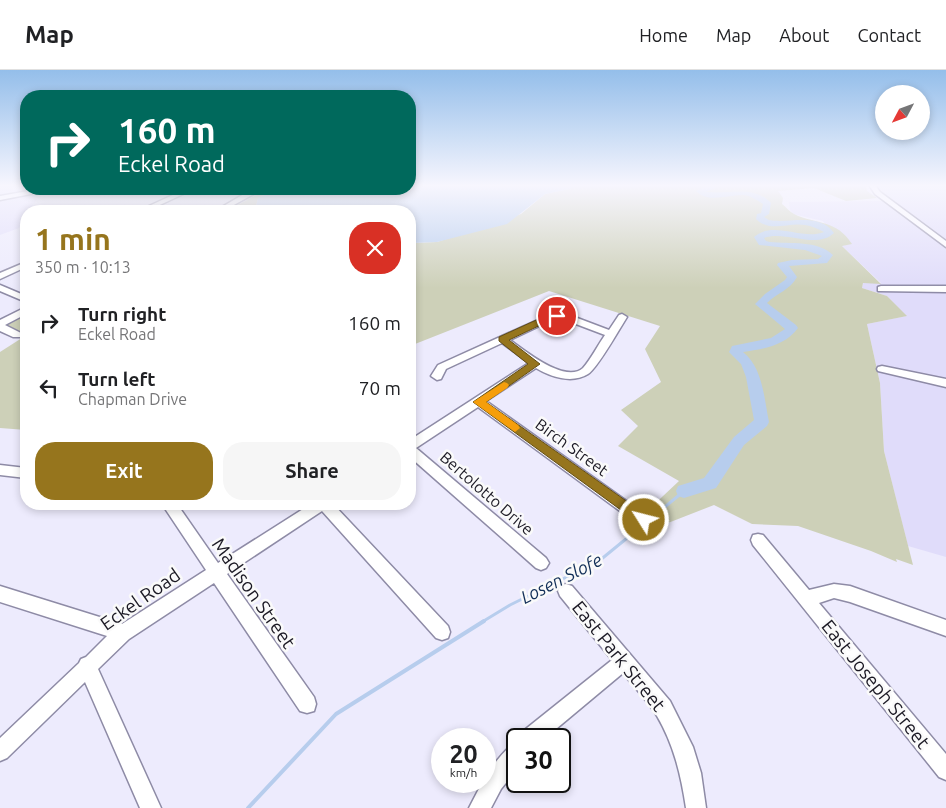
<!DOCTYPE html>
<html lang="en">
<head>
<meta charset="utf-8">
<style>
	body { margin:0; font-family:Ubuntu,sans-serif; background:#f6f6f6; color:#202124; height:100vh; display:flex; flex-direction:column; font-size:19px; white-space:nowrap }
	* { box-sizing:border-box; margin:0 }
	p { font-size:16px; color:#757577 }
	.icon { flex:none; width:28px; height:28px; fill:none; stroke:currentColor; stroke-width:2; stroke-linecap:round; stroke-linejoin:round }
	.map { position:relative; flex:1; overflow:hidden }
	.panel { position:absolute; left:20px; top:135px; width:396px; height:305px; display:flex; flex-direction:column; background:#fff; border-radius:20px; box-shadow:0 2px 8px #0003 }
	.panel>* { flex:none }
	.top-card { position:absolute; left:20px; top:20px; width:396px; height:105px; border-radius:20px; box-shadow:0 2px 8px #0003; background:#00695c; color:#fff; overflow:hidden }
	.needle { width:32px; rotate:229deg }
	.tools { position:absolute; left:875px; top:15px; display:grid; gap:10px }
	.tools a { display:grid; place-items:center; width:55px; height:55px; border-radius:50%; background:#fff; box-shadow:0 2px 8px #0003; font-size:25px }
	.speed { position:absolute; left:431px; top:658px; display:flex; gap:10px; font-size:25px; font-weight:700; text-align:center }
	.speed>* { display:grid; place-content:center; width:65px; height:65px; border-radius:50%; background:#fff; box-shadow:0 2px 8px #0003; line-height:1 }
	.speed small { font-size:12px; font-weight:400 }
	.speed .limit { border:2px solid #111; border-radius:8px; background:#fff; color:#111 }
	.pin { position:absolute; display:grid; place-items:center; width:42px; height:42px; color:#fff; margin:-21px; border:2px solid #fff; border-radius:50%; box-shadow:0 1px 5px #0007 }
	.me { position:absolute; width:55px; margin:-28px; rotate:306deg; stroke-linejoin:round; filter:drop-shadow(0 0 4px #0008) }
	.turn { display:flex; align-items:center; gap:18px; height:105px; padding:0 15px; font-size:22px }
	.turn .icon { width:65px; height:65px; stroke-width:2.5 }
	.turn b { display:block; font-size:35px; line-height:42px }
	.round { display:grid; place-items:center; flex:none; width:52px; height:52px; border-radius:20px; background:#f6f6f6 }
	.head { display:flex; align-items:center; justify-content:space-between; height:85px; padding:0 15px }
	h1 { font-size:30px; font-weight:700; line-height:38px; color:#96751d }
	.primary-button { display:flex; gap:10px; margin-top:auto; padding:10px 15px }
	.primary-button a { flex:1; height:58px; border-radius:20px; background:#96751d; color:#fff; font-size:20px; font-weight:700; line-height:58px; text-align:center }
	.primary-button a+a { background:#f6f6f6; color:#202124 }
	ul { padding:0; list-style:none }
	li { display:flex; align-items:center; gap:15px; height:65px; padding:0 15px }
	li div { flex:1 }
	li b { display:block; font-size:19px }
	li em { font-style:normal }
	header { display:flex; align-items:center; gap:30px; box-sizing:border-box; height:70px; padding:0 25px; background:#fff; border-bottom:1px solid #e0e0e0 }
	header strong { font-size:24px }
	nav { display:flex; gap:28px; margin-inline-start:auto; font-size:18px }
	.map>svg:first-child { display:block }
	.built { fill:#e0dcfa }
	.green { fill:#cdd0b8 }
	.water { fill:#b7cded }
	.lines { fill:none; stroke-linecap:round; stroke-linejoin:round }
	.stream-far1 { stroke:#b7cded; stroke-width:3 }
	.stream { stroke:#b7cded; stroke-width:4 }
	.river { fill:#b7cded; fill-rule:evenodd }
	.minor-casing { stroke:#8e8ba6; stroke-width:3 }
	.minor { fill:#fff; fill-rule:evenodd }
	.route { fill:#96751d; stroke:#624c13 }
	.slow { fill:#f59e0b }
	.labels { text-anchor:middle; dominant-baseline:central; stroke-width:5; stroke-linejoin:round; paint-order:stroke }
	.street-label { font-size:16px; fill:#1b1924; stroke:#fafafa }
	.water-label { font-size:18px; font-style:italic; fill:#122f58; stroke:#fafafa }
	.near-street-label { font-size:19px; fill:#1b1924; stroke:#fafafa }
</style>
</head>
<body>
<header>
<strong>Map</strong>
<nav><a>Home</a><a>Map</a><a>About</a><a>Contact</a></nav>
</header>
<div class="map">
<svg width="946" height="738" viewBox="0 0 946 738">
	<rect width="100%" height="100%" fill="#edebfd"/>
	<!-- built -->
	<path class="built" d="M0,115H26V119H42L39,125L31,128L37,129L29,141H26V146L19,158L0,165Z
		M874,115H946V487L908,476L884,381L880,313L867,254L906,246L887,226L862,218L863,213H881L842,176L823,151L793,144L790,140L789,132L883,131Z"/>
	<!-- green -->
	<path class="green" d="M576,115H866L867,121L877,128L846,131L814,118L778,121L783,128L782,134C786,137 790,142 794,144C817,155 836,149 852,174L842,176L881,214L863,213L862,218L887,226L907,246L867,254L880,313L884,381L913,495L896,489L897,492L871,481L798,456L752,454L714,435L650,460L645,443L679,411L618,376L638,356L621,340L661,312L645,279L660,256L549,221L410,276V173L437,172L521,144L545,124L569,119Z
		M268,119H277L258,128L255,141H226Z
		M26,243V360L0,358V282L25,266L2,255Z"/>
	<!-- water -->
	<path class="water" d="M410,115H576L569,119L545,124L507,154L437,172L410,173V141H255L258,128L277,119H410Z"/>
	<g class="lines">
		<!-- stream-far1 -->
		<path class="stream-far1" d="M648,451L684,421
			M482,552L510,535L599,491L643,455"/>
		<!-- stream -->
		<path class="stream" d="M248,738L336,644L484,551"/>
		<!-- river -->
		<path class="river" d="M710,115H722L706,122H709C731,124 754,115 771,133L769,144L764,147L769,150C789,154 819,142 834,163C816,180 786,160 764,168L766,171L770,172C790,174 818,170 833,185L827,193L789,196L797,207C790,220 777,223 767,233L796,255L798,258C785,276 763,279 743,282C763,298 764,328 769,352L767,356L744,375L716,418L684,428L678,426L676,421L678,416L704,408L734,367L754,350L746,307L741,294L729,282L732,276L771,268L785,259L755,234L765,224L785,210L787,207L777,195L778,193L792,190L818,189L822,186L805,180L759,175L754,167C774,150 802,171 824,162C818,159 812,156 805,155C788,152 770,163 756,149L757,144L761,143L763,134C757,130 751,126 744,125C728,124 709,134 696,121Z"/>
		<defs>
			<path id="minor" d="M869,115H875L880,122L946,171V177L875,124Z
				M186,119H194L147,141H138Z
				M227,119L250,121L255,119H263L223,141H215L244,124Z
				M34,120L36,121V123L0,130V126Z
				M26,192V197L0,209V203Z
				M0,215L26,226V232L0,221Z
				M881,216H946V222L878,221V217Z
				M26,237V244L5,255L21,263V267H13L0,261V250Z
				M551,244L572,246L609,260L619,245L622,244L627,247C620,258 597,299 588,304C572,314 551,307 536,298L486,331L649,447L651,451L649,455L644,457L639,455L478,337L416,378L546,488L549,493L546,498L541,500L536,498L410,387V370L529,293L502,273L446,299L441,309L437,310L431,306L438,295ZM552,250L568,251L605,265C598,275 591,289 583,298C565,314 524,280 510,270Z
				M882,296L946,309V317L878,301L877,299L878,297Z
				M0,395L26,398V408L0,405Z
				M162,434H177L218,493L311,434H333L448,556L450,562L448,568L442,570L436,568L322,441L227,504L314,627L316,634L314,641L307,643L300,641L214,513L129,569L98,599L161,738H140L85,612L7,688L0,691V668L79,593L81,589L86,587L107,566L0,532V516L122,554L206,500Z
				M758,464L763,465L809,520L834,514L850,516L946,550V566L850,532L834,528L819,533L946,684V710L939,707L753,475L751,470L753,465Z
				M566,514L572,516L670,631L693,677L701,703L706,738H686C681,705 674,675 657,646C648,631 634,617 623,603L544,669H519L522,662L612,590L560,526L558,521L560,516Z
				M518,671V698L501,719L491,738H469L483,711H485C486,702 508,675 518,671Z"/>
		</defs>
		<!-- minor casing -->
		<use href="#minor" class="minor-casing"/>
		<!-- minor -->
		<use href="#minor" class="minor"/>
	</g>
	<!-- sky -->
	<linearGradient id="sky" x2="0" y2="1"><stop stop-color="#94beea"/><stop offset="0.53" stop-color="#f7f6fe"/><stop offset="1" stop-color="#f7f6fe" stop-opacity="0"/></linearGradient>
	<rect width="946" height="218" fill="url(#sky)"/>
	<!-- route -->
	<path class="route" d="M557,244L560,245V248L549,251L509,270L540,294L486,332L649,447L651,450L649,454L644,456L640,454L473,332L528,294L499,271V267L543,247Z"/>
	<!-- slow -->
	<path class="slow" d="M504,312L507,313L509,315L507,318L486,332L518,355L520,358L515,362L473,332Z"/>
	<g class="labels">
		<!-- street labels -->
		<g class="street-label">
			<text transform="translate(572 377) rotate(36)">Birch Street</text>
			<text transform="translate(487 423) rotate(41)">Bertolotto Drive</text>
		</g>
		<!-- water labels -->
		<g class="water-label">
			<text transform="translate(561 508) rotate(-27)">Losen Slofe</text>
		</g>
		<!-- near-street labels -->
		<g class="near-street-label">
			<text transform="translate(254 523) rotate(55)">Madison Street</text>
			<text transform="translate(140 529) rotate(-35)">Eckel Road</text>
			<text transform="translate(619 586) rotate(51)">East Park Street</text>
			<text transform="translate(876 614) rotate(51)">East Joseph Street</text>
		</g>
	</g>
</svg>
<div class="tools">
<a><svg class="needle" viewBox="-14 -14 28 28"><path d="M0-13l5 13h-10z" fill="#e53935"/><path d="M0 13l5-13h-10z" fill="#757577"/></svg></a>
</div>
<div class="speed"><div>20<small>km/h</small></div><div class="limit">30</div></div>
<div class="pin" style="left:557px;top:246px;background:#d93025"><svg class="icon" aria-label="arrive" viewBox="0 0 24 24"><path d="M6 21V4h12l-3 4 3 4H6"/></svg></div>
<svg class="me" style="left:644px;top:450px" viewBox="-20 -20 40 40"><circle r="17" fill="#96751d" stroke="#fff" stroke-width="3"/><path d="M0-11L8 9 0 5-8 9z" fill="#fff"/></svg>
<div class="top-card">
<div class="turn"><svg class="icon" aria-label="right" viewBox="0 0 24 24"><path d="M7 20v-9h11M14 6l5 5-5 5"/></svg><div><b>160 m</b>Eckel Road</div></div>
</div>
<section class="panel">
<div class="head"><div><h1>1 min</h1><p>350 m · 10:13</p></div><a class="round" style="background:#d93025;color:#fff"><svg class="icon" aria-label="close" viewBox="0 0 24 24"><path d="M6 6l12 12M18 6L6 18"/></svg></a></div>
<ul>
<li><svg class="icon" aria-label="right" viewBox="0 0 24 24"><path d="M7 20v-9h11M14 6l5 5-5 5"/></svg><div><b>Turn right</b><p>Eckel Road</p></div><em>160 m</em></li>
<li><svg class="icon" aria-label="left" viewBox="0 0 24 24"><path d="M17 20v-9H6M10 6l-5 5 5 5"/></svg><div><b>Turn left</b><p>Chapman Drive</p></div><em>70 m</em></li>
</ul>
<div class="primary-button"><a>Exit</a><a>Share</a></div>
</section>
</div>
</body>
</html>
